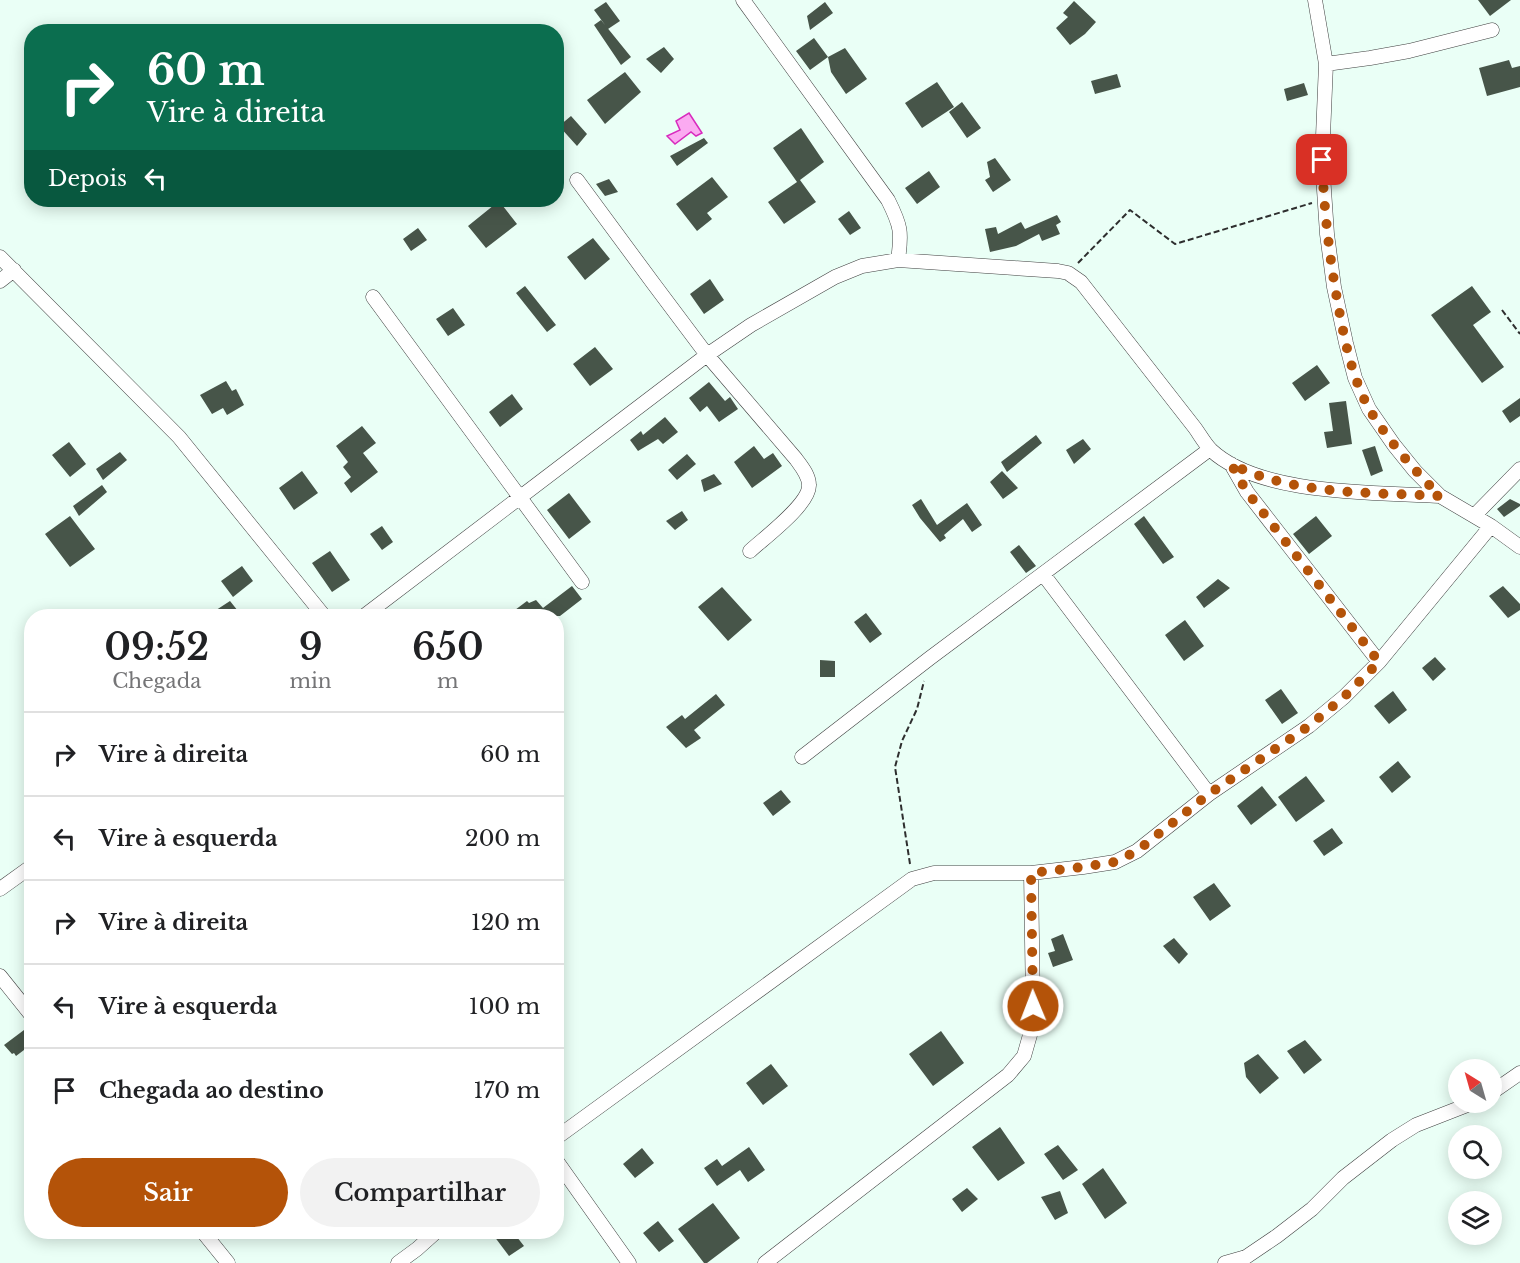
<!DOCTYPE html>
<html lang="pt">
<head>
<meta charset="utf-8">
<style>
	body { margin:0; font-family:"Libre Baskerville",serif; background:#f2f2f2; color:#202124; height:100vh; display:flex; flex-direction:column; font-size:22px; white-space:nowrap }
	* { box-sizing:border-box; margin:0 }
	p { font-size:20px; color:#757577 }
	.icon { flex:none; width:33px; height:33px; fill:none; stroke:currentColor; stroke-width:2; stroke-linecap:round; stroke-linejoin:round }
	.map { position:relative; flex:1; overflow:hidden }
	.details { position:absolute; left:24px; top:609px; width:540px; height:630px; display:flex; flex-direction:column; background:#fff; border-radius:24px; box-shadow:0 3px 15px #0003 }
	.details>* { flex:none }
	.banner { position:absolute; left:24px; top:24px; width:540px; height:183px; border-radius:24px; box-shadow:0 3px 15px #0003; background:#0b6e4f; color:#fff; overflow:hidden }
	.needle { width:39px; rotate:323deg }
	.buttons { position:absolute; left:1448px; top:1059px; display:grid; gap:12px }
	.buttons a { display:grid; place-items:center; width:54px; height:54px; border-radius:50%; background:#fff; box-shadow:0 3px 15px #0003; font-size:30px }
	.pin { position:absolute; display:grid; place-items:center; width:51px; height:51px; color:#fff; margin:-26px; border-radius:12px; box-shadow:0 3px 9px #0006 }
	.me { position:absolute; width:66px; margin:-33px; rotate:359deg; stroke-linejoin:round; filter:drop-shadow(0 0 4px #0008) }
	.turn { display:flex; align-items:center; gap:21px; height:126px; padding:0 24px; font-size:27px }
	.turn .icon { width:78px; height:78px; stroke-width:2.5 }
	.turn b { display:block; font-size:42px; line-height:51px }
	.then { display:flex; align-items:center; height:57px; padding:0 24px; background:#0003; gap:12px; font-size:22px }
	.eta { display:flex; justify-content:space-evenly; align-items:center; height:102px; text-align:center }
	.eta b { font-size:36px; font-weight:600; line-height:42px }
	.primary-button { display:flex; gap:12px; margin-top:auto; padding:12px 24px }
	.primary-button a { flex:1; height:69px; border-radius:36px; background:#b45309; color:#fff; font-size:24px; font-weight:600; line-height:69px; text-align:center }
	.primary-button a+a { background:#f2f2f2; color:#202124 }
	ul { padding:0; list-style:none }
	li { display:flex; align-items:center; gap:18px; height:84px; padding:0 24px; border-top:2px solid #e0e0e0 }
	li div { flex:1 }
	li b { display:block; font-size:22px }
	li em { font-style:normal }
	.map>svg:first-child { display:block }
	.water { fill:#fbaaf1; stroke:#d82bbe; stroke-width:1.5 }
	.building { fill:#475549 }
	.lines { fill:none; stroke-linecap:round; stroke-linejoin:round }
	.minor-casing { stroke:#3f3f3f; stroke-width:15 }
	.path { stroke:#2e2e2e; stroke-width:2; stroke-dasharray:6 3; stroke-linecap:butt }
	.minor { stroke:#fff; stroke-width:14 }
	.route { stroke:#b45309; stroke-width:10; stroke-dasharray:0 18 }
</style>
</head>
<body>
<div class="map">
<svg width="1520" height="1263" viewBox="0 0 1520 1263">
	<rect width="100%" height="100%" fill="#eafff6"/>
	<!-- water -->
	<path class="water" d="M689,113L702,133L696,136L691,132L675,144L667,136L680,130L676,121Z"/>
	<!-- building -->
	<path class="building" d="M1478,0H1511L1490,16Z
		M1074,1L1096,22L1085,34L1070,45L1056,28L1068,17L1063,13Z
		M606,2L620,21L608,29L594,10Z
		M825,2L833,13L810,30L807,16Z
		M601,20L631,57L621,65L594,25Z
		M814,38L828,57L810,70L796,51Z
		M664,47L674,59L661,73L646,59Z
		M845,48L867,79L846,94L831,72L828,57Z
		M1509,60L1512,68L1520,66V87L1487,96L1479,68Z
		M625,72L641,92L605,124L587,100Z
		M1117,74L1121,87L1095,94L1091,81Z
		M937,82L954,107L922,128L905,103Z
		M1304,83L1308,95L1287,101L1284,89Z
		M962,102L981,128L967,138L949,112Z
		M571,116L587,134L577,146L559,126Z
		M801,128L824,162L800,180L816,202L784,224L768,202L797,182L773,148Z
		M704,138L708,143L677,166L670,156Z
		M995,158L1011,180L993,192L985,180L990,177L987,162Z
		M929,171L940,187L917,204L905,188Z
		M712,177L728,197L707,213L712,219L697,231L676,204Z
		M609,179L618,192L605,196L596,184Z
		M499,201L517,224L486,248L468,226Z
		M849,211L861,228L850,235L838,219Z
		M1057,215L1061,222L1056,225L1060,234L1042,241L1039,234L1016,246L990,252L985,229L996,227L998,234L1021,222L1025,229Z
		M418,228L427,240L411,251L403,239Z
		M593,238L610,259L585,280L567,257Z
		M710,279L724,300L704,314L690,294Z
		M525,286L556,325L547,332L516,293Z
		M1472,286L1491,312L1473,325L1504,367L1482,383L1431,315Z
		M453,308L465,325L448,336L436,319Z
		M595,347L613,369L590,386L573,364Z
		M1317,365L1330,383L1305,401L1292,383Z
		M226,381L232,391L236,389L244,405L227,415L223,408L212,414L200,395Z
		M709,382L725,401L730,397L738,409L719,422L707,406L700,412L689,398Z
		M512,394L523,409L500,427L489,412Z
		M1520,398V416L1510,423L1502,411Z
		M1346,401L1352,444L1327,448L1324,432L1333,431L1329,403Z
		M665,417L678,432L663,444L658,439L638,451L630,440L641,431L643,435Z
		M362,426L376,443L363,453L378,472L351,493L344,483L351,477L343,467L348,462L336,446Z
		M1036,435L1042,443L1007,472L1001,462Z
		M1083,439L1091,449L1074,464L1066,450Z
		M69,442L86,464L70,477L52,455Z
		M754,446L764,459L773,453L782,466L752,488L734,462Z
		M1375,446L1383,471L1371,476L1362,450Z
		M120,452L127,460L103,480L96,469Z
		M687,454L696,464L677,480L668,470Z
		M302,471L318,493L294,510L279,488Z
		M1002,471L1018,488L1003,499L990,482Z
		M714,474L722,484L704,492L701,480Z
		M102,485L107,492L79,516L73,506Z
		M569,493L591,522L569,539L547,510Z
		M921,499L937,525L967,503L982,525L972,532L963,519L944,535L946,538L940,542L920,518L912,505Z
		M1510,499L1520,504V506L1504,517L1497,509Z
		M682,511L688,520L675,530L666,521Z
		M70,516L95,549L70,567L45,534Z
		M1144,516L1174,557L1163,564L1134,524Z
		M1316,516L1332,536L1309,554L1293,534Z
		M382,526L393,542L382,550L370,534Z
		M1019,545L1036,566L1026,573L1010,552Z
		M330,551L350,580L332,592L312,563Z
		M242,566L253,581L233,597L221,581Z
		M1218,579L1230,588L1204,608L1196,597Z
		M572,586L582,599L560,616H507L527,601L529,603L536,600L543,608Z
		M1503,586L1520,604V610L1508,618L1489,596Z
		M722,587L752,620L728,641L698,607Z
		M230,601L238,611L231,616H207Z
		M866,613L882,634L870,643L854,622Z
		M1185,620L1204,646L1184,661L1165,635Z
		M1435,657L1446,669L1433,681L1422,668Z
		M820,660L835,661V677H820Z
		M1281,689L1298,713L1282,724L1265,700Z
		M1393,691L1407,710L1389,724L1374,706Z
		M716,694L725,705L694,730L701,738L686,748L666,727L682,715L685,719Z
		M1398,761L1411,777L1392,793L1379,777Z
		M1306,776L1325,801L1296,822L1278,797Z
		M1262,786L1277,805L1251,825L1237,806Z
		M781,790L791,802L773,816L763,803Z
		M1332,828L1343,843L1324,856L1313,841Z
		M1214,883L1231,906L1210,921L1193,897Z
		M1063,934L1073,960L1053,967L1048,953L1055,951L1051,939Z
		M1174,938L1188,954L1179,964L1163,946Z
		M24,1030L32,1041V1044L16,1056L14,1053L12,1054L4,1045Z
		M941,1031L964,1063L933,1086L909,1054Z
		M1305,1040L1322,1060L1304,1074L1287,1051Z
		M1258,1054L1279,1078L1260,1094L1246,1077L1244,1063Z
		M771,1064L788,1086L763,1105L746,1083Z
		M1000,1127L1025,1163L998,1181L972,1147Z
		M1058,1145L1078,1170L1063,1180L1044,1154Z
		M749,1147L765,1170L748,1182L740,1170L717,1186L704,1168L717,1159L722,1166Z
		M642,1148L654,1163L635,1178L623,1164Z
		M1103,1168L1127,1203L1105,1219L1082,1184Z
		M967,1188L978,1199L962,1212L952,1199Z
		M1060,1191L1068,1213L1055,1220L1041,1197Z
		M713,1203L740,1238L707,1263H704L678,1229Z
		M658,1221L674,1241L659,1252L643,1233Z
		M491,1232H513L524,1246L509,1256Z"/>
	<g class="lines">
		<defs>
			<path id="minor" d="M743,0L888,200C901,226 902,232 898,260L1058,271L1068,273L1081,282L1195,428C1200,435 1205,444 1211,450C1260,496 1376,492 1440,496
				M1315,0L1326,64L1322,160L1327,234L1334,287L1346,343L1355,378L1369,409L1394,445L1415,471L1440,496L1491,526L1520,547
				M1326,64L1370,58L1409,51L1492,30
				M577,180L653,283L707,355L796,459C801,466 809,475 809,485C810,504 764,538 750,551
				M0,257L179,437L324,616
				M0,281L14,270
				M373,297L582,582
				M1231,464L1247,492L1379,662
				M1474,516L1520,469
				M1043,574L1209,794
				M364,616L707,355L751,325L835,277L862,266L898,260
				M802,757L930,658L1210,449
				M0,889L32,866
				M0,976L32,1016
				M1491,1093L1520,1073
				M556,1138L912,879L934,873H1031L1083,867L1115,862L1137,851L1209,794L1309,726L1344,697L1379,662L1491,526
				M556,1160L629,1263
				M203,1232L228,1263
				M398,1263L417,1249L436,1232
				M765,1263L1008,1075L1024,1056L1030,1035L1033,1006L1031,873
				M1225,1263L1246,1257L1277,1236L1312,1209L1343,1178L1392,1140L1416,1125L1475,1102"/>
		</defs>
		<!-- minor casing -->
		<use href="#minor" class="minor-casing"/>
		<!-- path -->
		<path class="path" d="M1078,263L1130,210L1175,244L1312,203
			M1502,310L1520,334
			M910,864L895,767L902,741L917,709L924,681"/>
		<!-- minor -->
		<use href="#minor" class="minor"/>
	</g>
	<g class="lines">
		<!-- route -->
		<path class="route" d="M1033,1006L1031,873L1083,867L1115,862L1137,851L1209,794L1309,726L1344,697L1379,662L1247,492L1231,464C1295,496 1371,492 1440,496C1419,475 1401,455 1383,430C1378,422 1372,415 1368,407C1353,378 1346,347 1340,315C1330,263 1324,212 1322,160"/>
	</g>
</svg>
<div class="buttons">
<a><svg class="needle" viewBox="-14 -14 28 28"><path d="M0-13l5 13h-10z" fill="#e53935"/><path d="M0 13l5-13h-10z" fill="#757577"/></svg></a>
<a><svg class="icon" aria-label="search" viewBox="0 0 24 24"><circle cx="10" cy="10" r="6"/><path d="M15 15l6 6"/></svg></a>
<a><svg class="icon" aria-label="layers" viewBox="0 0 24 24"><path d="M12 4l9 5-9 5-9-5zM3 14l9 5 9-5"/></svg></a>
</div>
<div class="pin" style="left:1322px;top:160px;background:#d93025"><svg class="icon" aria-label="arrive" viewBox="0 0 24 24"><path d="M6 21V4h12l-3 4 3 4H6"/></svg></div>
<svg class="me" style="left:1033px;top:1006px" viewBox="-20 -20 40 40"><circle r="17" fill="#b45309" stroke="#fff" stroke-width="3"/><path d="M0-11L8 9 0 5-8 9z" fill="#fff"/></svg>
<div class="banner">
<div class="turn"><svg class="icon" aria-label="right" viewBox="0 0 24 24"><path d="M7 20v-9h11M14 6l5 5-5 5"/></svg><div><b>60 m</b>Vire à direita</div></div>
<div class="then">Depois<svg class="icon" aria-label="left" viewBox="0 0 24 24"><path d="M17 20v-9H6M10 6l-5 5 5 5"/></svg></div>
</div>
<section class="details">
<div class="eta">
<div><b>09:52</b><p>Chegada</p></div>
<div><b>9</b><p>min</p></div>
<div><b>650</b><p>m</p></div>
</div>
<ul>
<li><svg class="icon" aria-label="right" viewBox="0 0 24 24"><path d="M7 20v-9h11M14 6l5 5-5 5"/></svg><div><b>Vire à direita</b></div><em>60 m</em></li>
<li><svg class="icon" aria-label="left" viewBox="0 0 24 24"><path d="M17 20v-9H6M10 6l-5 5 5 5"/></svg><div><b>Vire à esquerda</b></div><em>200 m</em></li>
<li><svg class="icon" aria-label="right" viewBox="0 0 24 24"><path d="M7 20v-9h11M14 6l5 5-5 5"/></svg><div><b>Vire à direita</b></div><em>120 m</em></li>
<li><svg class="icon" aria-label="left" viewBox="0 0 24 24"><path d="M17 20v-9H6M10 6l-5 5 5 5"/></svg><div><b>Vire à esquerda</b></div><em>100 m</em></li>
<li><svg class="icon" aria-label="arrive" viewBox="0 0 24 24"><path d="M6 21V4h12l-3 4 3 4H6"/></svg><div><b>Chegada ao destino</b></div><em>170 m</em></li>
</ul>
<div class="primary-button"><a>Sair</a><a>Compartilhar</a></div>
</section>
</div>
</body>
</html>
